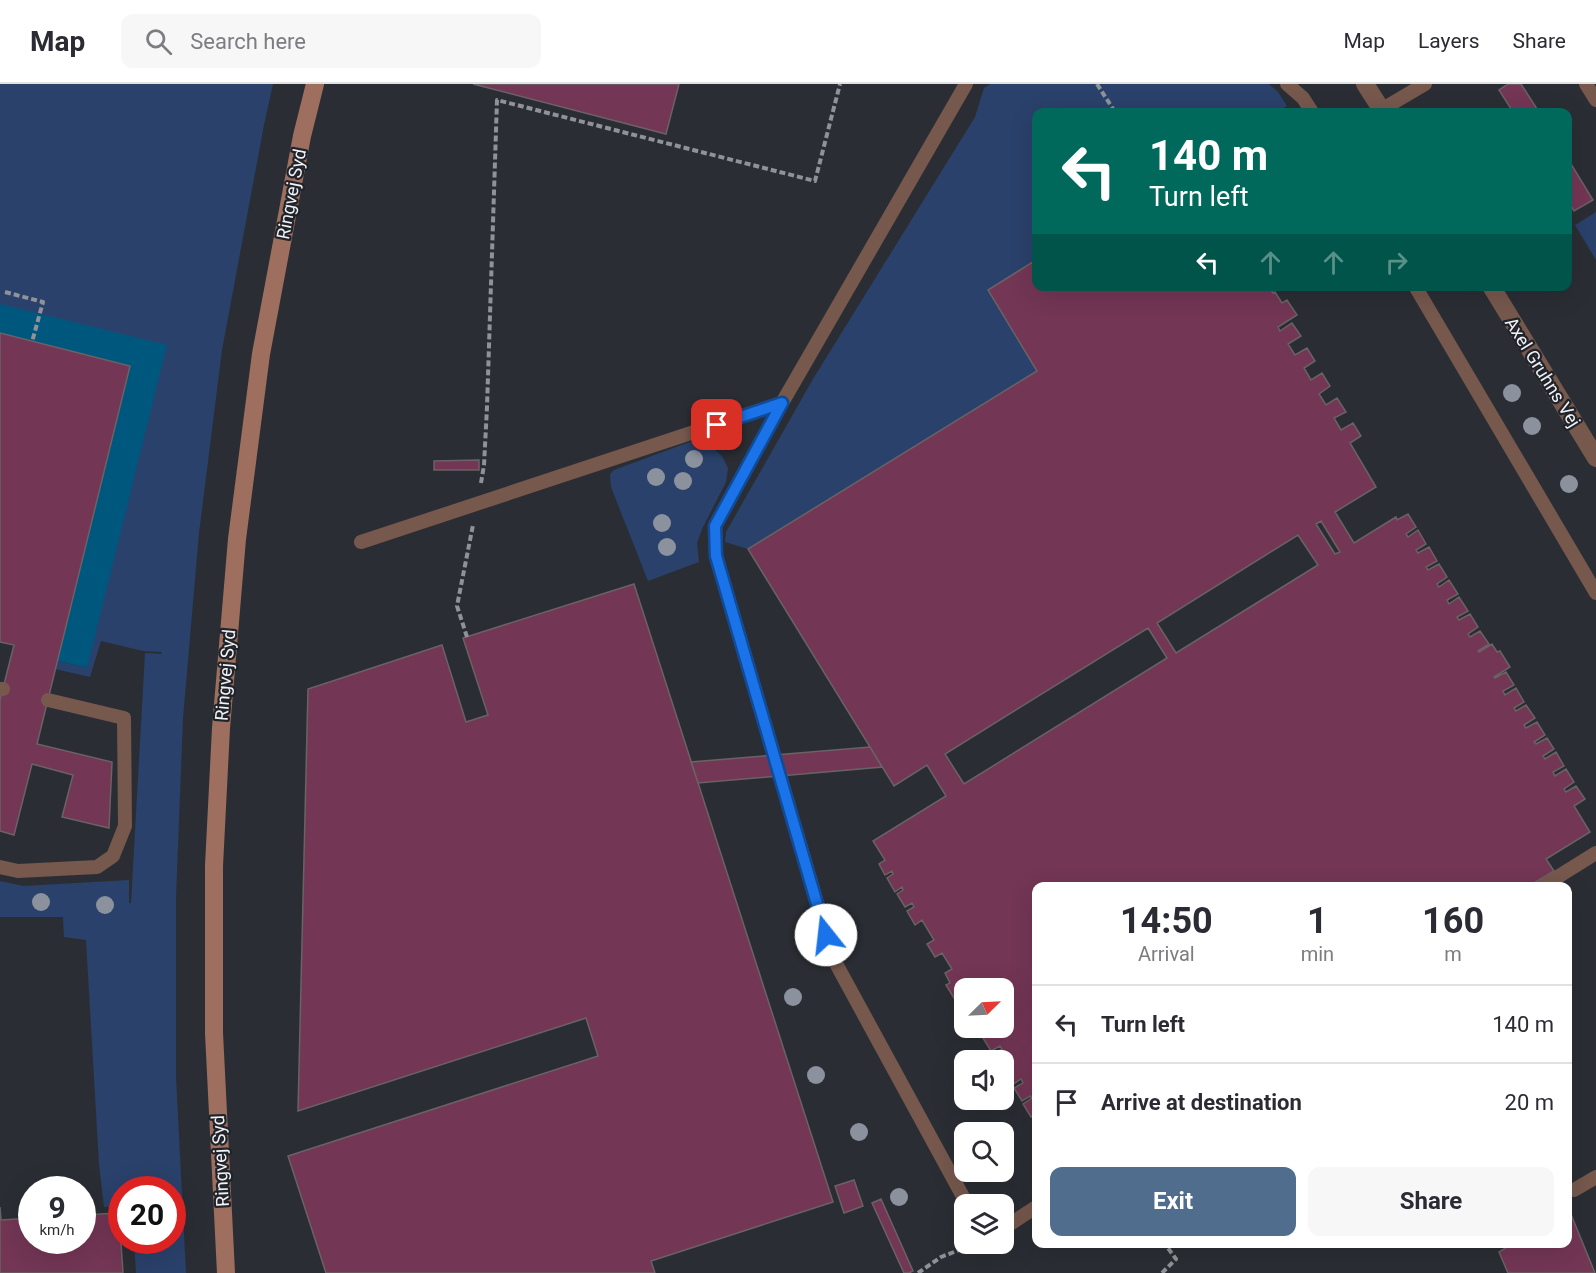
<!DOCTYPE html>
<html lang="en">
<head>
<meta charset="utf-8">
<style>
	body { margin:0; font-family:Roboto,sans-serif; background:#f7f7f7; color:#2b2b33; height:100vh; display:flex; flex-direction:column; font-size:22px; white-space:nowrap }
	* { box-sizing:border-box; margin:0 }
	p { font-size:20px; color:#7c7c81 }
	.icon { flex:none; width:33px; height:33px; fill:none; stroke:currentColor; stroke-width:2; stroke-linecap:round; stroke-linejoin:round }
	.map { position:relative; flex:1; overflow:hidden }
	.panel { position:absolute; left:1032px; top:798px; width:540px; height:366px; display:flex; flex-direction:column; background:#fff; border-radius:12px; box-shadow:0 6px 24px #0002 }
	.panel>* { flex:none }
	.banner { position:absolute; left:1032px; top:24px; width:540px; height:183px; border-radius:12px; box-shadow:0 6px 24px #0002; background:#00695c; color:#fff; overflow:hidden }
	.needle { width:39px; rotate:66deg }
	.controls { position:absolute; left:954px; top:894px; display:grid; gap:12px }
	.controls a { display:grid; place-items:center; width:60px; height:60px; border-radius:12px; background:#fff; box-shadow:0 6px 24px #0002; font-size:30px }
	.speed { position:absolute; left:18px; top:1092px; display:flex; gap:12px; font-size:30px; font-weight:700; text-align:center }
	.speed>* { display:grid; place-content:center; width:78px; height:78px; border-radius:50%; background:#fff; box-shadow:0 6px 24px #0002; line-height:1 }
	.speed small { font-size:15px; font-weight:400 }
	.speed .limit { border:9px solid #d22; background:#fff; color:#111 }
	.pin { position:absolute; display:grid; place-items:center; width:51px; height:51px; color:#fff; margin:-26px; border-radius:12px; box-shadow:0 3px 9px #0006 }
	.me { position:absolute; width:66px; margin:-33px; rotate:344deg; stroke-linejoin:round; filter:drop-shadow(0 0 4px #0008) }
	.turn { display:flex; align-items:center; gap:21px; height:126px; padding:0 18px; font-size:27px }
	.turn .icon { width:78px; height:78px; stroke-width:2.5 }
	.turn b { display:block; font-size:42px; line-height:51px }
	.lanes { display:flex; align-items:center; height:57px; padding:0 18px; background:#0003; justify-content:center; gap:30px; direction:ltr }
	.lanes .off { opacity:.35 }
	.eta { display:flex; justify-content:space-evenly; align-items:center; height:102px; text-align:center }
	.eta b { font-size:36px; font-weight:700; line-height:42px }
	.primary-button { display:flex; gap:12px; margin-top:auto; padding:12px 18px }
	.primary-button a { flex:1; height:69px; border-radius:12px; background:#516d8d; color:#fff; font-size:24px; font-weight:700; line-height:69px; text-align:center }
	.primary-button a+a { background:#f7f7f7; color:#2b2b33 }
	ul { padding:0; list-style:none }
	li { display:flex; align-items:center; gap:18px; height:78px; padding:0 18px; border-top:2px solid #e1e1e2 }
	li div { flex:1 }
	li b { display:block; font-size:22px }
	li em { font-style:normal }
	header { display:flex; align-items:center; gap:36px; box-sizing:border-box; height:84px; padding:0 30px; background:#fff; border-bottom:2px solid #e1e1e2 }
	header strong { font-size:28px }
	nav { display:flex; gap:33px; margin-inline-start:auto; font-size:21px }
	.search { width:420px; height:54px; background:#f7f7f7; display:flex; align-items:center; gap:15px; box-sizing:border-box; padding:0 21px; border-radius:12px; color:#7c7c81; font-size:22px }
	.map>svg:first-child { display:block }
	.green { fill:#2a416b }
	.water { fill:#00577e }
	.building { fill:#733655; stroke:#6a6265; stroke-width:1.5; fill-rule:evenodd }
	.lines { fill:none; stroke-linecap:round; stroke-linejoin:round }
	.path { stroke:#8f9297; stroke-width:4; stroke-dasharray:6 3; stroke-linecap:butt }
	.service { stroke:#76584d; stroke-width:14 }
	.tertiary { stroke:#76584d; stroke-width:18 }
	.secondary { stroke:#9e6f5e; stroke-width:18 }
	.tree { fill:#8b929e }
	.route-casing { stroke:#114b97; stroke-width:15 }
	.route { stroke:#1a73e8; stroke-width:10 }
	.labels { text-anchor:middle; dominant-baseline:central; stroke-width:4.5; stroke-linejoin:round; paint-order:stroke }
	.street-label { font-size:18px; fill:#f0f2f6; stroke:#20242a }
</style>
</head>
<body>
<header>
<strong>Map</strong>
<div class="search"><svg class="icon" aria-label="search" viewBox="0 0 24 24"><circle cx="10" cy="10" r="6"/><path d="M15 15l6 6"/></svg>Search here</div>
<nav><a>Map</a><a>Layers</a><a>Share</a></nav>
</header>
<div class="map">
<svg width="1596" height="1189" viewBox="0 0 1596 1189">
	<rect width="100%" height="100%" fill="#2a2e34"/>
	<!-- green -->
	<path class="green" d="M0,0H273L264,41L222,266L199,449L183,634L176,814V993L186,1189H136L134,1157L172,1156V1106H122L121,1122L104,1123L99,1080L86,856L64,853L63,833H0V797L23,802L129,796V819H131L145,569L161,570L162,568L143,567L101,557L90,593L55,585L58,577L87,584L0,220Z
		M990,0H1269L1278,8L1287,22L1276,28H1036V176L988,206L1037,287L748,465L725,458L726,448L813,295L975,33L984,4Z
		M1596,128V176L1575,141Z
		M695,356L714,365L722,372L728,384L726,398L703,443L697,459L699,478L648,497L611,403L610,390L614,386Z"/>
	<!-- water -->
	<path class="water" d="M0,220L167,261L87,584L38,572L0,259Z"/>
	<!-- building -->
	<path class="building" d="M473,0H679L666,50Z
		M1508,0H1521L1539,28H1513L1499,6Z
		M1568,75L1593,116L1574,127L1568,116Z
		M1036,176V202H1269L1273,209L1275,208L1282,219L1287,216L1297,231L1278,243L1280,247L1292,239L1301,252L1288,260L1295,271L1307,264L1315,277L1304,284L1311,296L1322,289L1330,302L1319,310L1326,321L1337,314L1346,328L1334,334L1341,346L1353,339L1361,352L1350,359L1376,403L1335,428L1354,459L1396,433L1397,436L1408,430L1416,443L1406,450L1408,453L1418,446L1426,460L1416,466L1418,469L1429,463L1437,477L1426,483L1428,486L1439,480L1447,493L1437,500L1439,503L1449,496L1458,510L1447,516L1449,520L1459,513L1468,527L1457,533L1459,536L1470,530L1478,543L1468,550L1470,553L1480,547L1489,560L1478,567L1479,568L1492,560L1497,568L1500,567L1510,583L1494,593L1495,594L1506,588L1514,601L1503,607L1505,611L1516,604L1524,618L1514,624L1516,627L1526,621L1535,634L1524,641L1526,644L1537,638L1545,651L1534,658L1536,660L1547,654L1554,665L1543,672L1545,675L1556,668L1564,682L1553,688L1555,692L1566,685L1574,698L1564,705L1566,708L1576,702L1585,715L1574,722L1590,748L1546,775L1554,787L1529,802H1036V1030L1031,1033L1023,1020L1032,1014L1030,1012L1022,1017L1014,1004L1023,999L1021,995L1012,1001L1004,988L1012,982L1010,978L1004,982V976H997L993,970L1002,965L1000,962L991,967L983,954L991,949L989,945L981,950L977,944H1004V904H964V915L957,919L946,901L950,899L945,889L952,885L942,869L935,873L927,860L934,856L922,836L915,841L907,827L914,823L912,819L905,823L897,810L903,806L902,803L895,808L887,794L893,790L892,787L885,791L879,780L885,776L873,757L946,712L927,681L894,702L748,465L1037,287L988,206ZM1321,437L1340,468L1335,470L1316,440ZM1298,451L1318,481L1176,569L1157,539ZM1148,544L1167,574L964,700L945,670Z
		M0,249L130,282L37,660L112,678L109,744L62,733L73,691L32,680L14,751L0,747V616L14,561L0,558Z
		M479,376V386H434V377Z
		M634,500L833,1118L651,1177L655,1189H326L288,1072L598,972L586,934L298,1027L308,605L442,561L466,638L488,631L463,554Z
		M870,663L882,683L698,699L691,678Z
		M854,1096L863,1122L844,1129L835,1102Z
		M881,1115L913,1187L909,1189H904L872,1119Z
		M0,1123L1,1136L32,1134V1156H82V1131L119,1129L123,1189H0Z
		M1568,1123L1595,1189H1508L1499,1168L1512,1160H1568Z"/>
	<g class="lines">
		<!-- path -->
		<path class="path" d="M1097,0L1115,28
			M5,208L43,218L32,258
			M481,399L484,381L487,323L497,16L815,97L840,0
			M467,553L457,522L473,441
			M918,1189L941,1173L975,1160
			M1162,1189L1176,1175L1165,1160"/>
		<!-- service -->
		<path class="service" d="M966,0L782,319L715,442L716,472L833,874L967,1120
			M1287,0L1303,14L1312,28
			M1586,0L1596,16
			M1381,26L1425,0
			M1415,202L1596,509
			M361,458L782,319
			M0,605H3
			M0,783L18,787L97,783L113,772L125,742L124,634L48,616
			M1543,802L1596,769
			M1574,1106L1596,1093
			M1004,1144L1036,1123"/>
		<!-- tertiary -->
		<path class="tertiary" d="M1365,0L1383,28
			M1491,202L1596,374"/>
		<!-- secondary -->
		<path class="secondary" d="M226,1189L214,949V782L221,644L237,455L261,270L302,52L315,0"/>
	</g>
	<!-- trees -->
	<g class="tree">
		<circle cx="1512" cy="309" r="9"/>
		<circle cx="1532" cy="342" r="9"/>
		<circle cx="694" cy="375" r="9"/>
		<circle cx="656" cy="393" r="9"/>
		<circle cx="683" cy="397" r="9"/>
		<circle cx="1569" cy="400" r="9"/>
		<circle cx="662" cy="439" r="9"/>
		<circle cx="667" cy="463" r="9"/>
		<circle cx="41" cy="818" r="9"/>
		<circle cx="105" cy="821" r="9"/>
		<circle cx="793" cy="913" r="9"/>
		<circle cx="816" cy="991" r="9"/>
		<circle cx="859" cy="1048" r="9"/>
		<circle cx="899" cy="1113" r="9"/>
	</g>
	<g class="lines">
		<defs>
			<path id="route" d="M717,341L782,319L715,442L716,472L826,851"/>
		</defs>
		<!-- route casing -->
		<use href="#route" class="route-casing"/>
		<!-- route -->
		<use href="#route" class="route"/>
	</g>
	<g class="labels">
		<!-- street labels -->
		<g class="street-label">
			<text transform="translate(291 110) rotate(-79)">Ringvej Syd</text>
			<text transform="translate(1543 288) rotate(58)">Axel Gruhns Vej</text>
			<text transform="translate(225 591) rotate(-85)">Ringvej Syd</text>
			<text transform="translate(220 1077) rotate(-93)">Ringvej Syd</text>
		</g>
	</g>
</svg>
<div class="controls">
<a><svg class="needle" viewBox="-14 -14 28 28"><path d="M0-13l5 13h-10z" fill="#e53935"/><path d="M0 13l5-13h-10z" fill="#7c7c81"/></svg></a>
<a><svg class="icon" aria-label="sound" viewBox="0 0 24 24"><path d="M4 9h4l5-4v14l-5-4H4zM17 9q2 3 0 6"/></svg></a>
<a><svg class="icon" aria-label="search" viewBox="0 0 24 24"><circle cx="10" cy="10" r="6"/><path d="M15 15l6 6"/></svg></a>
<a><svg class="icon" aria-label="layers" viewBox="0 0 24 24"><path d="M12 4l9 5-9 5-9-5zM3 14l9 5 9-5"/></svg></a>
</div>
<div class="speed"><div>9<small>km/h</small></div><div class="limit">20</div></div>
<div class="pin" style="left:717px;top:341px;background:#d93025"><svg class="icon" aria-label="arrive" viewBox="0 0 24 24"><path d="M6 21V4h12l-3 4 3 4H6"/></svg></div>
<svg class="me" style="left:826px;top:851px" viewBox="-20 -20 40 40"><circle r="19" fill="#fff"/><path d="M0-13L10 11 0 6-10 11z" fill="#1a73e8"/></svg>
<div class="banner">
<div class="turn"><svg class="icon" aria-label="left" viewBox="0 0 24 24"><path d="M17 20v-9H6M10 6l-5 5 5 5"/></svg><div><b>140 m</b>Turn left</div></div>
<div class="lanes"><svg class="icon" aria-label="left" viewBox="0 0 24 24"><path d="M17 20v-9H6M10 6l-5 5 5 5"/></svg><svg class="icon off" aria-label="ahead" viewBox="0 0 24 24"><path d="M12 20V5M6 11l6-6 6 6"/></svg><svg class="icon off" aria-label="ahead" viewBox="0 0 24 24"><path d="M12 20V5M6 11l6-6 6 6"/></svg><svg class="icon off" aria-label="right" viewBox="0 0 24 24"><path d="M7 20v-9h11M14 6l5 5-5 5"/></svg></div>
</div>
<section class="panel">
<div class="eta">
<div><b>14:50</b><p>Arrival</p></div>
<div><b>1</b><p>min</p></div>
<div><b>160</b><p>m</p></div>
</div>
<ul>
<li><svg class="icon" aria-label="left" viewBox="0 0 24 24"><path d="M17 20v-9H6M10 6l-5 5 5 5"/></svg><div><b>Turn left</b></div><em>140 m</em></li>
<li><svg class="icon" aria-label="arrive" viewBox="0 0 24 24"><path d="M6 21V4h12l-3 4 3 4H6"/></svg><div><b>Arrive at destination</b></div><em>20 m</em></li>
</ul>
<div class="primary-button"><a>Exit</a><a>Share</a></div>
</section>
</div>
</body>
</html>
